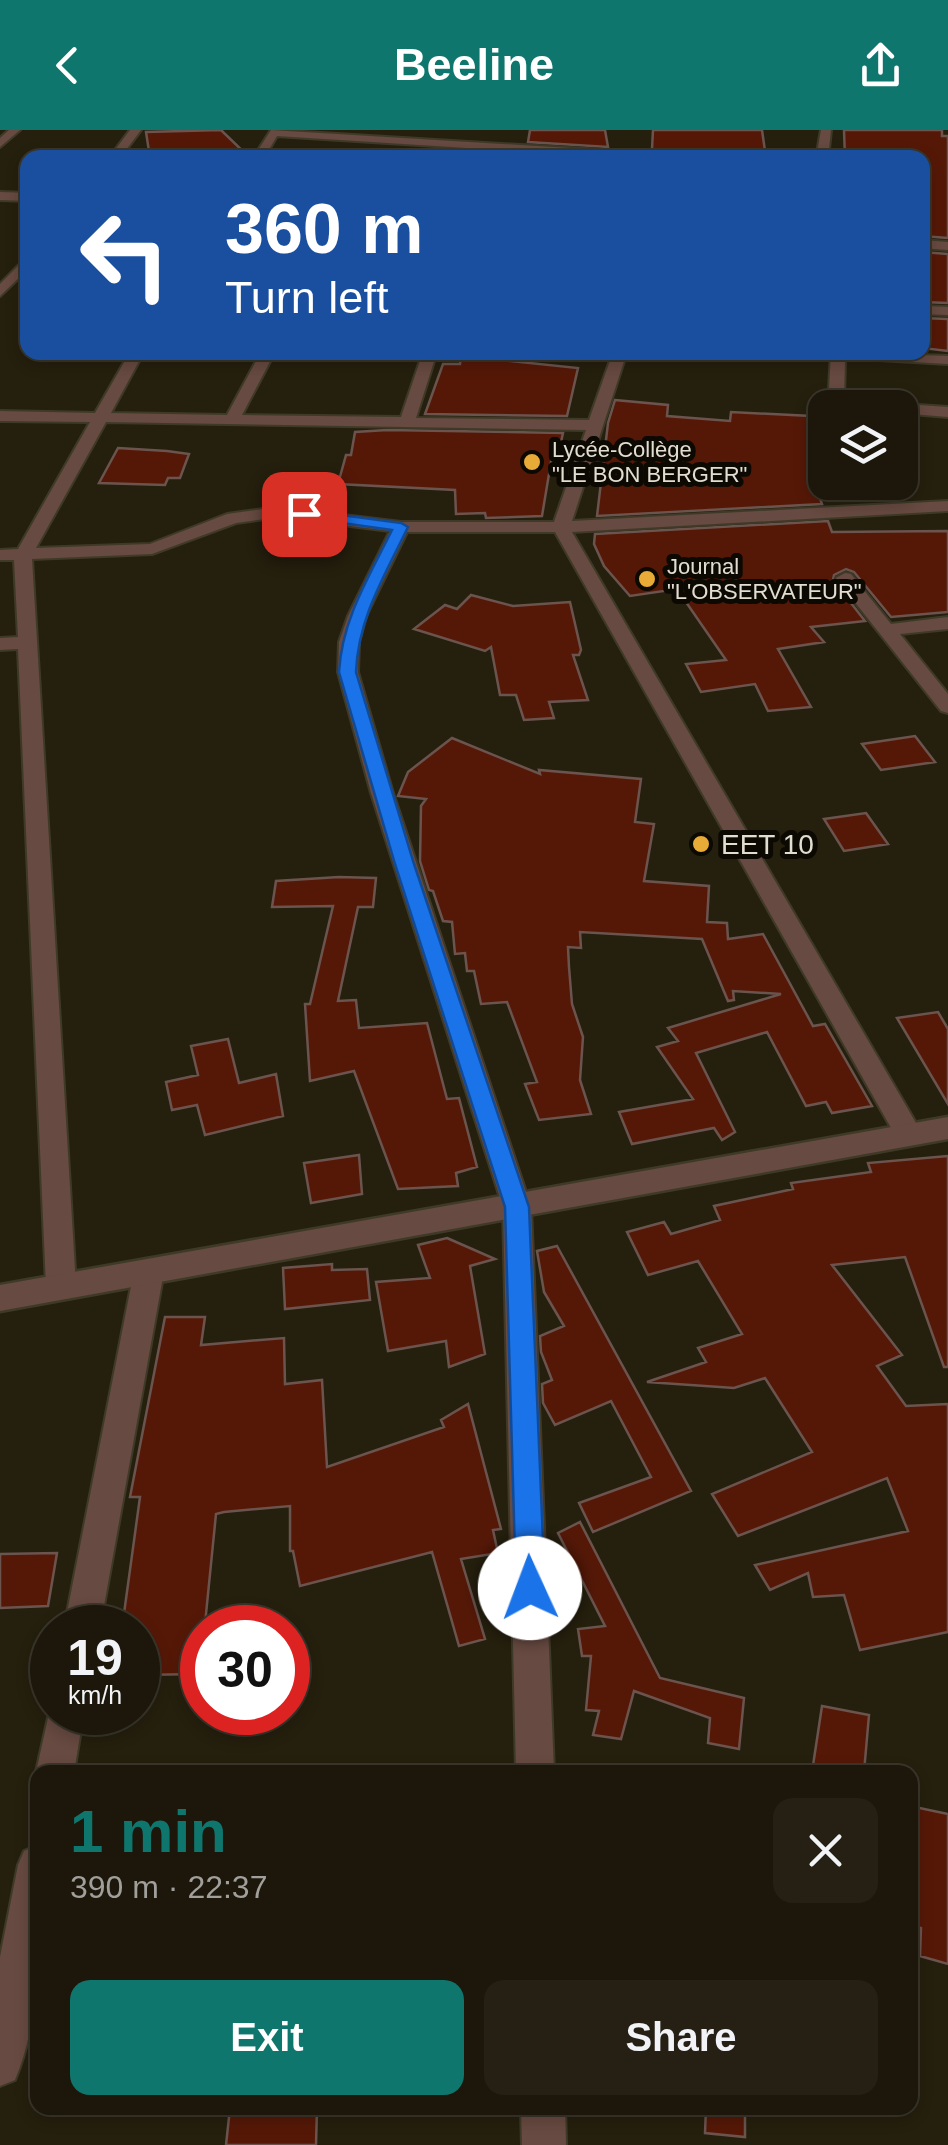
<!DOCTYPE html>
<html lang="en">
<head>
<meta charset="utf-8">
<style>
	body { margin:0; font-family:Arial,sans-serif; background:#252013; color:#f1f3f6; height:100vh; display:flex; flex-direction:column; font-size:38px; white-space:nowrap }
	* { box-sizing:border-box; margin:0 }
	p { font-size:32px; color:#a09f9c }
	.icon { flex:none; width:55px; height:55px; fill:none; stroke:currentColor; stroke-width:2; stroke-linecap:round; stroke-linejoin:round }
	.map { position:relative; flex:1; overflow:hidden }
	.side { position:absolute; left:30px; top:1635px; width:888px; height:350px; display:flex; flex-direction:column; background:#1c170a; border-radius:20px; box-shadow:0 5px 15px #0003,0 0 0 2px #3a362b }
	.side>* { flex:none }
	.banner { position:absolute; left:20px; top:20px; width:910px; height:210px; border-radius:20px; box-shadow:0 5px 15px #0003,0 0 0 2px #3a362b; background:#1a4fa0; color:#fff; overflow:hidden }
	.tools { position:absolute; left:808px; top:260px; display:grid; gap:20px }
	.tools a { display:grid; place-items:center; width:110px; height:110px; border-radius:20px; background:#1c170a; box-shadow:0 5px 15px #0003,0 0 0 2px #3a362b; font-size:50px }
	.speed { position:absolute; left:30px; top:1475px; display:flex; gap:20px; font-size:50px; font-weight:700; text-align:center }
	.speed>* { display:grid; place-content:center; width:130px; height:130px; border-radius:50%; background:#1c170a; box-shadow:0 5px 15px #0003,0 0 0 2px #3a362b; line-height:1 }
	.speed small { font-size:25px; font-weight:400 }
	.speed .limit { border:15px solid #d22; background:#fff; color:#111 }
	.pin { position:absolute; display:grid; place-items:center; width:85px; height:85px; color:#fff; margin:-42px; border-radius:20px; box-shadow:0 5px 15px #0006 }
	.me { position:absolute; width:110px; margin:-55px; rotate:358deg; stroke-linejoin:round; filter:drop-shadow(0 0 8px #0008) }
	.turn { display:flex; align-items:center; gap:35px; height:210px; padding:0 40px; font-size:45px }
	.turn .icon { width:130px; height:130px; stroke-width:2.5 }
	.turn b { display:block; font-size:70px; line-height:85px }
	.round { display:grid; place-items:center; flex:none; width:105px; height:105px; border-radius:20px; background:#252013 }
	.overview { display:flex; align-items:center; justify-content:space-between; height:170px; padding:0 40px }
	h1 { font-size:60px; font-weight:800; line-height:75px; color:#0f766e }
	.button { display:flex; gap:20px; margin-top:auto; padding:20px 40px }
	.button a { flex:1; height:115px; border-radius:20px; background:#0f766e; color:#fff; font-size:40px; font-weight:800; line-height:115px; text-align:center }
	.button a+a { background:#252013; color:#f1f3f6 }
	header { display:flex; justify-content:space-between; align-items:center; height:130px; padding:0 40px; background:#0f766e; color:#fff; font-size:45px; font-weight:800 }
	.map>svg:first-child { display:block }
	.building { fill:#551807; stroke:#6b544e; stroke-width:2.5 }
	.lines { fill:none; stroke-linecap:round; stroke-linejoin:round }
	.minor-casing { stroke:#3f3a28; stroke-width:4 }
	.tertiary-casing { stroke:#3f3a28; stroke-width:5 }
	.minor { fill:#674a41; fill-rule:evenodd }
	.tertiary { fill:#674a41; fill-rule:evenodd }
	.route { fill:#1a73e8; stroke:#114b97; stroke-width:2.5 }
	.poi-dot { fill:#e8ab37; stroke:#0c0903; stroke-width:4 }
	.labels { text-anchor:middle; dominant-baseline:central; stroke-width:10; stroke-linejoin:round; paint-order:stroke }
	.far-poi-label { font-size:22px; fill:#e1ddd1; stroke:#0c0903; text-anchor:start }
	.poi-label { font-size:28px; fill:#e1ddd1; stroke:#0c0903; text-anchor:start }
</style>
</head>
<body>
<header><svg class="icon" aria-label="back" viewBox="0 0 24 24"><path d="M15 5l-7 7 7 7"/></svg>Beeline<svg class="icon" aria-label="share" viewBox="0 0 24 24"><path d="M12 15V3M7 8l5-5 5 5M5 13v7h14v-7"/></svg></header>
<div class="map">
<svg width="948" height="2015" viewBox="0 0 948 2015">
	<rect width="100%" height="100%" fill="#251f0d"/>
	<!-- building -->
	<path class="building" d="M221,0L250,28H150L146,2Z
		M530,0H605L608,17L528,12Z
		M653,0H762L766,28L652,19Z
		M844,0H942V6H948V108L922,106V28H845Z
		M922,122L948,124V173L922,172Z
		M922,188L948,189V221L922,218Z
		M461,225L499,226L500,230L578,238L567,286L425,284L443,234H460Z
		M615,270L668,275L667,286L730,291L731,282L811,286L809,311H813L824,336H819L820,346H812L822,374L597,386L608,293Z
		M387,300L563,303L556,335L552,326L542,386L486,388L485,383L456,384L455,360L338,354L346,325H351L355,302Z
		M118,318L167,321L189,324L180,348H168L165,355L99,353Z
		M828,391L832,402L948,401V482L891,487L854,442L846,439L834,445L833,450L865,491L811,497L824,512L778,519L811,577L768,581L755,554L701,562L686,534L726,530L677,459L630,466L604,436L594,414L595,404Z
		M471,465L513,476L570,472L581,520L579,525H573L588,570L549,572L554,588L524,590L516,565H500L491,517L485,521L414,499L445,475L457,479Z
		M915,606L935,632L881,640L862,614Z
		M452,608L540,644L539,640L641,649L635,692L654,694L644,751L709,756L707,792L727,793L728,809L763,804L813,896L825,894L872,976L832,983L826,972L806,976L767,902L696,923L735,1002L722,1010L714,998L632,1014L619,982L693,969L657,917L678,911L668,898L781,864L733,861L734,870L728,871L702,809L580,802L581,818L568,817L569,837L572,874L583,907L580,950L591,984L539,990L525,954L537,952L507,872L481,874L474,841H467L465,823L455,824L452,792L443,791L433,761L429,760L420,731L421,676L426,669L398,666L408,642Z
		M866,683L888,714L844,721L824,689Z
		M339,747L376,748L373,777H358L338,871L356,870L359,898L427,893L447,969L459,968L477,1037L456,1043L458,1056L398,1059L354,941L310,951L305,874H310L333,776L272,777L276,751Z
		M938,882L948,899V974L897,888Z
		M228,909L239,953L276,944L283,986L205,1005L197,975L172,980L166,952L198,945L191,916Z
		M359,1025L362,1064L311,1073L304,1033Z
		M948,1026V1237H944L905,1127L832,1135L902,1225L877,1236L906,1276L948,1274V1502L860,1520L844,1465L813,1467L808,1443L770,1460L755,1435L908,1401L887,1348L738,1406L712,1364L812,1322L765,1248L734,1258L647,1252L706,1232L698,1218L742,1204L698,1131L648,1145L627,1102L664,1092L671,1104L720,1090L714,1076L793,1059L791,1053L871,1042L868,1033Z
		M447,1108L495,1129L470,1136L485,1224L449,1237L446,1211L388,1221L376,1152L430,1148L418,1115Z
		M557,1116L691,1361L593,1402L579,1373L651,1347L611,1271L555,1295L543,1273L542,1254L552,1250L541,1222L540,1206L564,1196L544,1162L537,1121Z
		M332,1134V1140L367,1139L370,1170L285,1179L283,1138Z
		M165,1187H205L201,1215L284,1208L285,1254L322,1250L327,1337L444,1297L441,1290L468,1274L501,1399L493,1400L498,1423L461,1429L485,1509L459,1516L432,1422L300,1456L293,1421H290V1376L224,1382L216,1384L200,1544L138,1545V1498H122L140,1367H130Z
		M580,1392L660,1548L744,1568L739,1619L708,1613L710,1588L634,1561L621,1609L593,1605L599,1581L586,1580L591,1526H582L578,1499L605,1496L558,1403Z
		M57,1423L48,1476L0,1478V1424Z
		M822,1576L869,1585L864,1642H812Z
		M910,1676L948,1684V1834L920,1826L921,1798L910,1794Z
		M230,1978H317L316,2015H226Z
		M706,1978H745V2007L705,2003Z"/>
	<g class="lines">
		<defs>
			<path id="minor" d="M9,0H20L0,17V8Z
				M130,0H141L120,28H109Z
				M271,0L685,25L690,28H622L277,6L264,28H253Z
				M821,0H831L828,28H816Z
				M0,62L28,63V71L0,70Z
				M922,110L948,112V120L922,118Z
				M28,126V139L0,166V154Z
				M922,176L948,177V185L922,184Z
				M130,222H144L111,283L227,285L261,222H275L242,285L401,287L423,222H437L416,288L589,290L613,222H627L572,391L948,371V381L572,402L923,1005L919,1012H899L555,402H407L366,486L359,512L358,542L393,663L531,1077L554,1642H516L503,1077L371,663L338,542L339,512L348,486L390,401L278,387L236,393L152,424L32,429L76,1156L72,1165L61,1168L50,1165L46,1156L18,519L0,520V508L18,507L14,430H0V420L18,419L90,292L0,291V281L95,283ZM106,292L586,300L554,392H401L278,377L227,384L150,414L36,418Z
				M831,222L948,226V234L845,228L844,270L948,277V287L900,283V278H828Z
				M845,443L851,444L891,494L948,487V499L900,504L948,564V583L941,581L839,452L836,448Z
				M149,1129L160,1133L164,1141L100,1498H64L134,1141L138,1133Z
				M52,1570V1582H84L74,1642H38V1646L36,1642Z
				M38,1715C38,1792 45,1878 15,1950L0,1956V1827L18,1735L24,1721Z
				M521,1978H565L566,2015H522Z"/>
			<path id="tertiary" d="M948,987V1009L0,1181V1155Z"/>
		</defs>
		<!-- minor casing -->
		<use href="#minor" class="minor-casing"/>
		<!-- tertiary casing -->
		<use href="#tertiary" class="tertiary-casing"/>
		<!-- minor -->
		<use href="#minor" class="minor"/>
		<!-- tertiary -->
		<use href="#tertiary" class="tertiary"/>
	</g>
	<!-- route -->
	<path class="route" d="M304,380L401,393L408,397C385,445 358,488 356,542L414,734L529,1077L545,1458L541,1468L530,1472L520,1468L516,1458L505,1077L395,734L339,542C342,489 369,447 392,400L299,387V381Z"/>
	<!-- markers -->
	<g class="poi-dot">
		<circle cx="532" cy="332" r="10"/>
		<circle cx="647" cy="449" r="10"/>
		<circle cx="701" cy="714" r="10"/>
	</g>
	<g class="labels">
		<!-- far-poi labels -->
		<g class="far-poi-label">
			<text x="552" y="319">Lycée-Collège<tspan x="552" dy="25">"LE BON BERGER"</tspan></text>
			<text x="667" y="436">Journal<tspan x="667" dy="25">"L'OBSERVATEUR"</tspan></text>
		</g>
		<!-- poi labels -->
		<g class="poi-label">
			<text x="721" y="714">EET 10</text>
		</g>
	</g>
</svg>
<div class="tools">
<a><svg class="icon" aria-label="layers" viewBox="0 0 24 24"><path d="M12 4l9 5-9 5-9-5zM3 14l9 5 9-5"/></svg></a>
</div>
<div class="speed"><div>19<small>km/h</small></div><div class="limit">30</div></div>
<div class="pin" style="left:304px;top:384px;background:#d93025"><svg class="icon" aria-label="arrive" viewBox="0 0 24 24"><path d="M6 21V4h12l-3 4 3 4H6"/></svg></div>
<svg class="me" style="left:530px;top:1458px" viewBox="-20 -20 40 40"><circle r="19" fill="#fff"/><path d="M0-13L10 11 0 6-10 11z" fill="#1a73e8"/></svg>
<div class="banner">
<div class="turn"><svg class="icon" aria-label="left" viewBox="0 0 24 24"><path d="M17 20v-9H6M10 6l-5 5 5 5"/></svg><div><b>360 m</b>Turn left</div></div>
</div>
<section class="side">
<div class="overview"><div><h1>1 min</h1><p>390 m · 22:37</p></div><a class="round"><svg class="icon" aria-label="close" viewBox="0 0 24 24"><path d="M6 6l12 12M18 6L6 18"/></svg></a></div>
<div class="button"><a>Exit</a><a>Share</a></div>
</section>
</div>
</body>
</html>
